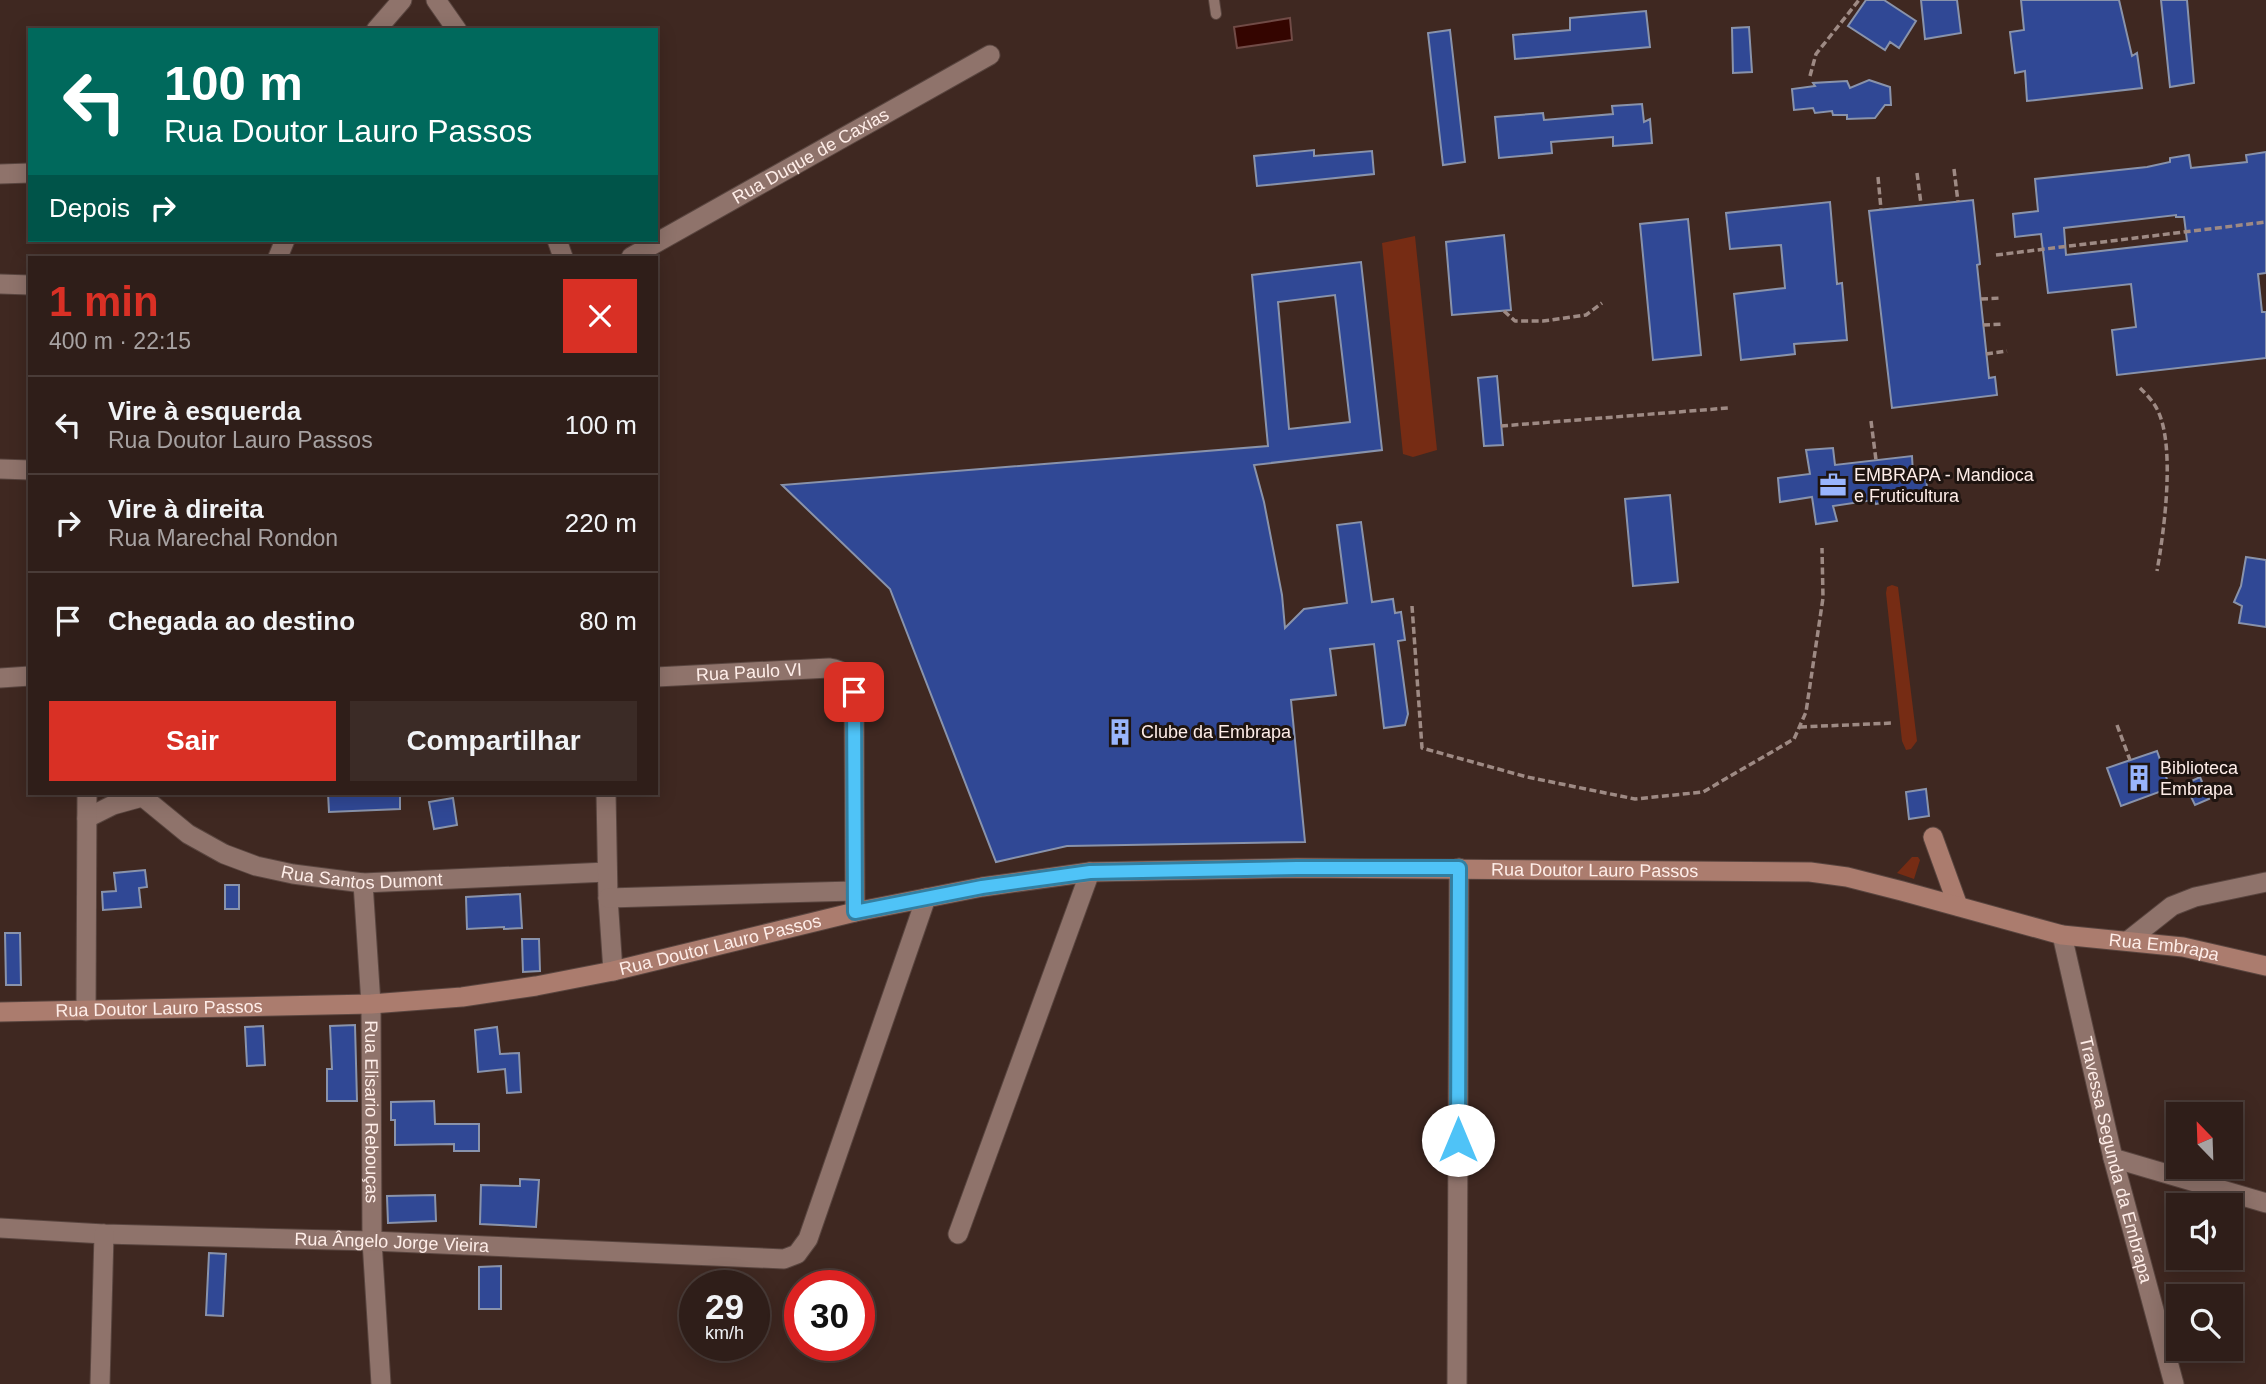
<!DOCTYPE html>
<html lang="pt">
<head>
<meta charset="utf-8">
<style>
	body { margin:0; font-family:Helvetica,sans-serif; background:#3b2b26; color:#f1f3f6; height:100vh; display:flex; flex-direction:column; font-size:26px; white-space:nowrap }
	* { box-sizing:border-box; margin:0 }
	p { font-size:23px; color:#a7a2a2 }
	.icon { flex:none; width:38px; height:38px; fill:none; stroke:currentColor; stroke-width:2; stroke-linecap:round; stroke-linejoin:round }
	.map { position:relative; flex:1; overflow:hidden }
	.side { position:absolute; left:28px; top:256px; width:630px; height:539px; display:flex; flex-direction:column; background:#2f1e19; border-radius:0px; box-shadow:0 4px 18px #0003,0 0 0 2px #4a3c38 }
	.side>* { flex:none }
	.guide { position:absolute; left:28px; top:28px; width:630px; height:214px; border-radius:0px; box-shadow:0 4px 18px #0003,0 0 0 2px #4a3c38; background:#00695c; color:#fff; overflow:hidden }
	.needle { width:46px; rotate:337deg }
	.controls { position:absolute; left:2166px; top:1102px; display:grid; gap:14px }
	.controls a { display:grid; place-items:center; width:77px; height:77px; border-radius:0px; background:#2f1e19; box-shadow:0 4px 18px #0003,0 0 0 2px #4a3c38; font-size:35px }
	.speed { position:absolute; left:679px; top:1270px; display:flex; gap:14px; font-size:35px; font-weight:700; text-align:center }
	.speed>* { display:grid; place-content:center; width:91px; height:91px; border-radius:50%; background:#2f1e19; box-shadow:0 4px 18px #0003,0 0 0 2px #4a3c38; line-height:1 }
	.speed small { font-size:18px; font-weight:400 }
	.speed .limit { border:10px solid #d22; background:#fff; color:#111 }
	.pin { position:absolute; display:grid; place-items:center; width:60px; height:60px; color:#fff; margin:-30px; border-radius:14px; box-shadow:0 4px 10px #0006 }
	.me { position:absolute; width:77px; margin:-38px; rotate:0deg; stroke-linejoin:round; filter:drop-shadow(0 0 5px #0008) }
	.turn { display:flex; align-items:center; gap:24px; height:147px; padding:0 21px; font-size:32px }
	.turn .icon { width:91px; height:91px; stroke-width:2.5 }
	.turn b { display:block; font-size:49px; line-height:60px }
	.then { display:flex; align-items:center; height:66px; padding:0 21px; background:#0003; gap:14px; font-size:26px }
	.round { display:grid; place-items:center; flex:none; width:74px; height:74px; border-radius:0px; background:#3b2b26 }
	.head { display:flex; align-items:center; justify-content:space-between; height:119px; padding:0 21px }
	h1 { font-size:42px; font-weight:600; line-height:52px; color:#d93025 }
	.cta { display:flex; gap:14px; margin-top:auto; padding:14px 21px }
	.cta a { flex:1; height:80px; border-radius:0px; background:#d93025; color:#fff; font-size:28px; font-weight:600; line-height:80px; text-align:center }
	.cta a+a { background:#3b2b26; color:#f1f3f6 }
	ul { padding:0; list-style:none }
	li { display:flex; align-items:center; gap:21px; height:98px; padding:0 21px; border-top:2px solid #4a3c38 }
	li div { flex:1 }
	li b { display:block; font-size:26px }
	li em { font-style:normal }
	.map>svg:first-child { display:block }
	.green { fill:#762c14 }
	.water { fill:#340500; stroke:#714b46; stroke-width:2 }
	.building { fill:#304895; stroke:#8993ab; stroke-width:2; fill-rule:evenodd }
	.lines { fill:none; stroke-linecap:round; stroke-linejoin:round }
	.service-casing { stroke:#59453f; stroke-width:12 }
	.minor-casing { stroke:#59453f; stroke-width:21 }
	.secondary-casing { stroke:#59453f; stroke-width:21 }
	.path { stroke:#9e8a84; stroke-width:3.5; stroke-dasharray:7 3.5; stroke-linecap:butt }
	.service { stroke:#8f736b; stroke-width:10 }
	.minor { stroke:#8f736b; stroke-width:19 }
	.secondary { stroke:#ab7c6e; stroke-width:19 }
	.route-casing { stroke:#337fa1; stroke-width:18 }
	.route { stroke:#4fc3f7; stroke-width:12 }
	.labels { text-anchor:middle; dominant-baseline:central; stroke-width:6; stroke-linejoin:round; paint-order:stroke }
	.street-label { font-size:18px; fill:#feede8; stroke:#1e1410 }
	.poi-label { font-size:18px; fill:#feede8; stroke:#1e1410; text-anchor:start }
</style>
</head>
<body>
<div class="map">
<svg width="2266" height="1384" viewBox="0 0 2266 1384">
	<rect width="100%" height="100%" fill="#3f2821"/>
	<!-- green -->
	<path class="green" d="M1415,236L1437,450L1413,457L1403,454L1382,243Z
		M1892,585L1898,587L1917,741L1911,749L1906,750L1902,741L1886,593L1887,587Z
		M1912,857H1918L1920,860L1914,879L1897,873Z"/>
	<!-- water -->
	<path class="water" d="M1290,18L1292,40L1237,48L1234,27Z"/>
	<!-- building -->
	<path class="building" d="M1866,0H1884L1916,21L1899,48L1890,42L1885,50L1848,26Z
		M1921,0H1957L1961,33L1925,39Z
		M2021,0H2119L2132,56L2137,53L2142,88L2027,101L2025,71L2015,73L2010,32L2024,30Z
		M2161,0H2187L2194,83L2170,87Z
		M1646,11L1650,47L1515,59L1513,35L1570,30V18Z
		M1749,27L1752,72L1733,73L1732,28Z
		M1450,30L1465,162L1443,165L1428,33Z
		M1869,80L1890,87L1891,105H1885L1875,118L1847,119V115H1833L1832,111L1815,113L1813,108L1794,110L1792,89L1815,86L1813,83L1847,81L1850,88Z
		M1642,104L1644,122L1650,119L1652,143L1613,146V137L1551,142L1552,153L1499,158L1495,117L1543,113L1544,120L1613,114L1612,106Z
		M1314,150V156L1372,151L1374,174L1257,186L1254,156Z
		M2266,152V273L2258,274L2262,312H2266V358L2117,375L2112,330L2136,327L2131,284L2048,293L2041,234L2015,237L2013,214L2038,211L2035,179L2147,167L2170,162V158L2189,155L2191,168L2247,162L2246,155ZM2176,215V217H2184L2187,241L2066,255L2064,228Z
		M1973,200L1980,264L1977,265L1989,378L1995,377L1997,395L1892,408L1869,211Z
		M1830,202L1837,284L1842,283L1847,340L1794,344L1795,354L1741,360L1734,294L1785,288L1781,245L1730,249L1726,213Z
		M1688,219L1701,355L1653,360L1640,224Z
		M1504,235L1511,310L1452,315L1446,242Z
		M1361,262L1382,450L1254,465L1264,502L1282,595L1285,628L1304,609L1347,603L1337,525L1361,522L1372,602L1393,599L1395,613L1401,612L1405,640L1398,641L1408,714L1405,725L1384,728L1374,644L1330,649L1336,695L1291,700L1305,842L1067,846L996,862L890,589L782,485L1268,446L1252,275ZM1335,295L1350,422L1289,429L1278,302Z
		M1497,376L1503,445L1484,446L1478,378Z
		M1833,448L1835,465L1912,456L1913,474L1926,471L1927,491L1902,493V497L1876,504L1873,500L1833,506L1837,521L1816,524L1812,497L1780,502L1778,478L1810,474L1806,450Z
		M1670,495L1678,582L1633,586L1625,499Z
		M2246,557L2266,560V627L2239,623L2242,606L2234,602L2241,586Z
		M2157,751L2170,788L2121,806L2107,768Z
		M2200,777L2209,799L2195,805L2185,784Z
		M1926,789L1929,816L1909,819L1906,792Z
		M328,793H400V809L329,812Z
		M453,798L457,825L434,829L429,802Z
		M145,870L147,887L139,888L141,907L103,910L102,892L116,891L114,873Z
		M225,885H239V909H225Z
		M520,894L522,928L504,929V927L467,929L466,897Z
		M5,933H20L21,985H6Z
		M522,939H539L540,971L523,972Z
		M355,1025L357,1101H327V1069H332L330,1026Z
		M263,1026L265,1065L247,1066L245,1027Z
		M497,1027L500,1054L519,1053L521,1092L507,1093L505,1069L478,1072L475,1030Z
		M434,1101L435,1124H479V1151H454V1144L395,1145V1120H391V1102Z
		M520,1179L539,1180L536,1227L480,1224L481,1185L520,1186Z
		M435,1195L436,1221L388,1223L387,1196Z
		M209,1253L226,1254L223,1316L206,1315Z
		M501,1266V1309H479V1267Z"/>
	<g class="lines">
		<defs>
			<path id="service" d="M1214,0L1216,14"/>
			<g id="minor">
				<path d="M436,0L457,30"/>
				<path d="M376,30L402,0"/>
				<path d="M0,174L30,173"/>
				<path d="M557,240L563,257"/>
				<path d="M278,257L285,240"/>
				<path id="s1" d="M631,257L990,55"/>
				<path d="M0,284L30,285"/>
				<path d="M0,469L30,470"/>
				<path id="s2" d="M656,677L829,668C844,670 851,678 854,692L855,912"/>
				<path d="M0,678L30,676"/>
				<path id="s3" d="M138,793L188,834L224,854L256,866L293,874L363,883L607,872"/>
				<path d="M606,793L608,898L613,971"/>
				<path d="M87,818L113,805L142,797"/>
				<path id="s4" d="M363,883L371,1004L372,1241L381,1384"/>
				<path d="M608,898L854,891"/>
				<path id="s5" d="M2062,935L2113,1158L2174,1384"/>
				<path d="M2129,940L2172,906L2195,897L2266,882"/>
				<path d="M86,1011L87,793"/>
				<path d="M2113,1158L2266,1203"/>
				<path id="s6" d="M0,1228L104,1234L372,1241L784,1259L797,1254L808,1239L926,898"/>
				<path d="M958,1234L1090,872"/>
				<path d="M100,1384L104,1234"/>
				<path d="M1457,1384L1459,868"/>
			</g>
			<g id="secondary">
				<path d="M1933,837L1958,906"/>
				<path id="s7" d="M0,1012L371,1004L462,997L536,986L613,971L855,912L982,887L1090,872L1297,868L1810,872L1847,877L1902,891L2062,935L2183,947L2266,966"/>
			</g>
		</defs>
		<!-- service casing -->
		<use href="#service" class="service-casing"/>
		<!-- minor casing -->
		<use href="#minor" class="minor-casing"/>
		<!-- secondary casing -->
		<use href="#secondary" class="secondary-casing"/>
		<!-- path -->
		<path class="path" d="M1810,76L1816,54L1859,0
			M1954,169L1958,202
			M1917,173L1921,204
			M1878,177L1881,209
			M1996,255L2266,222
			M1981,299L2001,298
			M1504,311L1515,321H1543L1586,315L1602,303
			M1983,325L2004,324
			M1986,354L2007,351
			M2140,388C2146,394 2153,401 2157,409C2176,445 2164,532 2157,571
			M1871,421L1876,460
			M1501,426L1728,408
			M1412,606L1422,748L1527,777L1635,799L1703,792L1794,739L1806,712L1823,598L1822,548
			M2117,725L2130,760
			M1800,727L1893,723"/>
		<!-- service -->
		<use href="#service" class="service"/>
		<!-- minor -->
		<use href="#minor" class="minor"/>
		<!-- secondary -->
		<use href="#secondary" class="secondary"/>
	</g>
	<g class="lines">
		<defs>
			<path id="route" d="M854,692L855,912L982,887L1090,872L1297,868H1459L1458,1140"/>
		</defs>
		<!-- route casing -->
		<use href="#route" class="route-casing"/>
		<!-- route -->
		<use href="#route" class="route"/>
	</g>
	<!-- icons -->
	<defs>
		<symbol id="office-bare" viewBox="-9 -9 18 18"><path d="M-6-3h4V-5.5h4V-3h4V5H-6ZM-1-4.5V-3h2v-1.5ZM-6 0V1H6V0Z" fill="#99b5fd" stroke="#1e1410" stroke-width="2.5" paint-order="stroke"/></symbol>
		<symbol id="building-bare" viewBox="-9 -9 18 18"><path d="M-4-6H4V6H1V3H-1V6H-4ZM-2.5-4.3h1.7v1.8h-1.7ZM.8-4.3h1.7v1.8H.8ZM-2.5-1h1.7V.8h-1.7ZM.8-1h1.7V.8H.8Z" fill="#99b5fd" stroke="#1e1410" stroke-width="2.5" paint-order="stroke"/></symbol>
	</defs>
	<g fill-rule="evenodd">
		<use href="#office-bare" x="1814" y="466" width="38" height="38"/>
		<use href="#building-bare" x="1101" y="713" width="38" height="38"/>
		<use href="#building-bare" x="2120" y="759" width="38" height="38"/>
	</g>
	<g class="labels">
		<!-- street labels -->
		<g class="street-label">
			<text stroke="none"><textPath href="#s1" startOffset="206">Rua Duque de Caxias</textPath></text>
			<text stroke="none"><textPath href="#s2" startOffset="93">Rua Paulo VI</textPath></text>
			<text stroke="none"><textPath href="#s7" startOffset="1608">Rua Doutor Lauro Passos</textPath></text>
			<text stroke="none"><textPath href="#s3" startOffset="247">Rua Santos Dumont</textPath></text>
			<text stroke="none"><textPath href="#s7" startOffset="726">Rua Doutor Lauro Passos</textPath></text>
			<text stroke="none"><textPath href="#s7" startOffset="2186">Rua Embrapa</textPath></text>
			<text stroke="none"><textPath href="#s7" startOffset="159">Rua Doutor Lauro Passos</textPath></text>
			<text stroke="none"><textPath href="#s4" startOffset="229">Rua Elisario Rebouças</textPath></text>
			<text stroke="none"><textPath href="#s5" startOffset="231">Travessa Segunda da Embrapa</textPath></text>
			<text stroke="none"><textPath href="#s6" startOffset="392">Rua Ângelo Jorge Vieira</textPath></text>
		</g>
		<!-- poi labels -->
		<g class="poi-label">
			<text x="1854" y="475">EMBRAPA - Mandioca<tspan x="1854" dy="21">e Fruticultura</tspan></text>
			<text x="1141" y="732">Clube da Embrapa</text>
			<text x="2160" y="768">Biblioteca<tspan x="2160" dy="21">Embrapa</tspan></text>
		</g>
	</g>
</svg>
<div class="controls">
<a><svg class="needle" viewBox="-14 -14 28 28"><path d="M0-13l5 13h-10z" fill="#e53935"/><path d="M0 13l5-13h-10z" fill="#a7a2a2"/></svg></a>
<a><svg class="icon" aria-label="sound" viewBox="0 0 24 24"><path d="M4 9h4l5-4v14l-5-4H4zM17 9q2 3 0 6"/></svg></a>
<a><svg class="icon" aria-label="search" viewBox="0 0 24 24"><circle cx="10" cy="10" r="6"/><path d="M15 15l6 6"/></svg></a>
</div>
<div class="speed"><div>29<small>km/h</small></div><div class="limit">30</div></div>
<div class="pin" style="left:854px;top:692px;background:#d93025"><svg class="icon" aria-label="arrive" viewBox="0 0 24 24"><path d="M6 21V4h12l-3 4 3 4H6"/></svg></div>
<svg class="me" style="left:1458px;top:1140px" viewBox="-20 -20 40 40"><circle r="19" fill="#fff"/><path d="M0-13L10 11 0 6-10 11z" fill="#4fc3f7"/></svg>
<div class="guide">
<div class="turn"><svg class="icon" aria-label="left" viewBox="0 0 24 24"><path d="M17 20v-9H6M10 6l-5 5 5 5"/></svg><div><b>100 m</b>Rua Doutor Lauro Passos</div></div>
<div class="then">Depois<svg class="icon" aria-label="right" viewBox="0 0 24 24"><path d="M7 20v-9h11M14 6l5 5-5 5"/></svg></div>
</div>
<section class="side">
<div class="head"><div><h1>1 min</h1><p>400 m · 22:15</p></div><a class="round" style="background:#d93025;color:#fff"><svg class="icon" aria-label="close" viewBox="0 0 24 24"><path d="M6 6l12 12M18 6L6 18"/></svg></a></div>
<ul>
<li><svg class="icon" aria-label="left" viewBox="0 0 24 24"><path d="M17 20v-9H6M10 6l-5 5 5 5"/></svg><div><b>Vire à esquerda</b><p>Rua Doutor Lauro Passos</p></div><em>100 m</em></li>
<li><svg class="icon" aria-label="right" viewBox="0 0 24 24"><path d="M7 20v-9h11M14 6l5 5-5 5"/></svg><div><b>Vire à direita</b><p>Rua Marechal Rondon</p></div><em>220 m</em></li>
<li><svg class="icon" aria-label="arrive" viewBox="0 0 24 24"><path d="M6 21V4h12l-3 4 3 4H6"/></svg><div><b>Chegada ao destino</b></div><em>80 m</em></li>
</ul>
<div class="cta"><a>Sair</a><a>Compartilhar</a></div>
</section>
</div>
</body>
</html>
